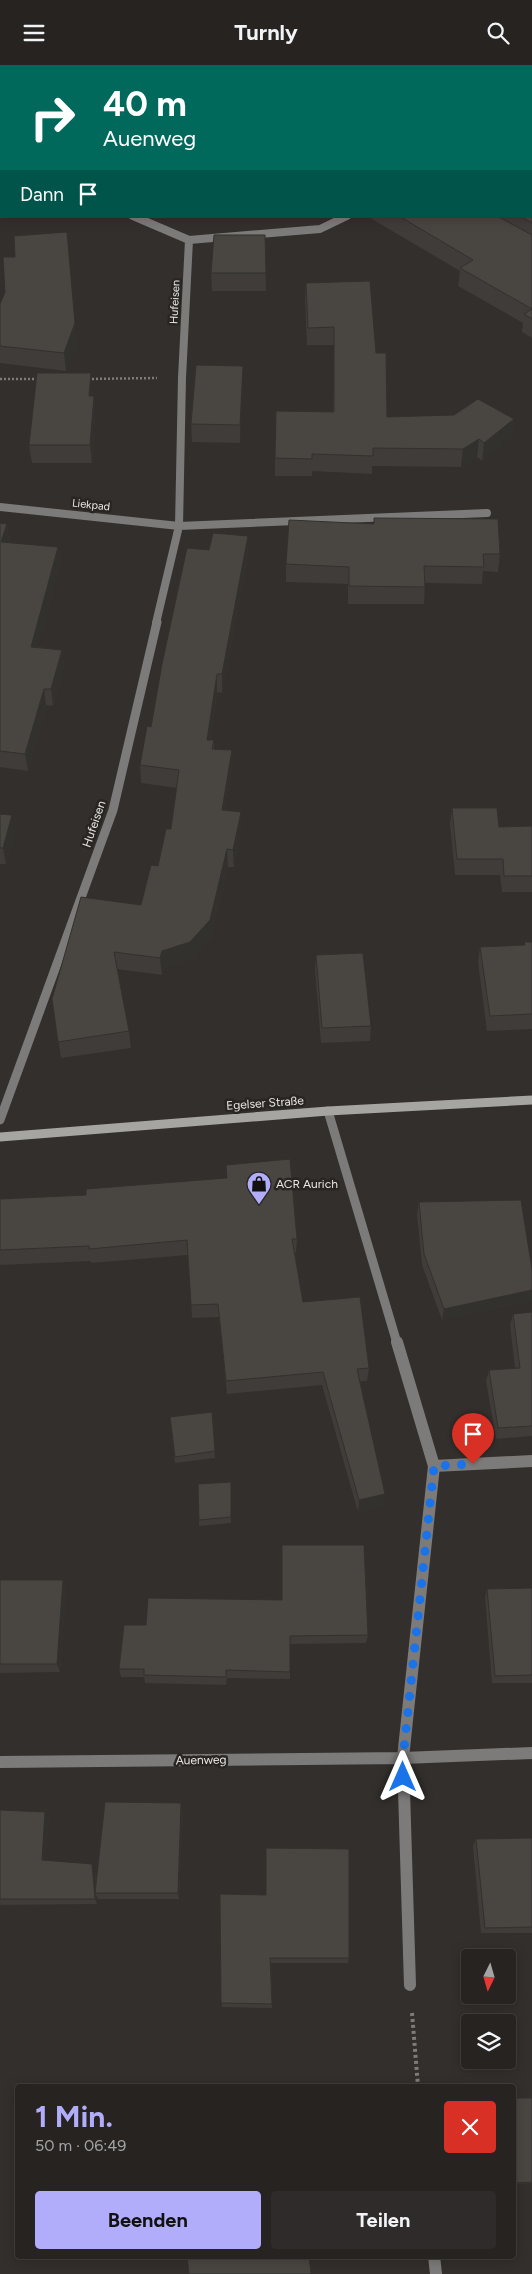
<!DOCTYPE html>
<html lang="de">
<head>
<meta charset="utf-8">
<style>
	body { margin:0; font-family:Figtree,sans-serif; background:#2e2b2a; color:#f1f3f6; height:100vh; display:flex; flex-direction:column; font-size:19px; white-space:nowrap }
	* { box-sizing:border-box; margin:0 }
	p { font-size:16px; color:#a4a4a5 }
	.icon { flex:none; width:28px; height:28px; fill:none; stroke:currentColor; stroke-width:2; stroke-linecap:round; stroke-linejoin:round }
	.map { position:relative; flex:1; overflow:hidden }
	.details { position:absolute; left:15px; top:2019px; width:501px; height:175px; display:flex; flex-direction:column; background:#262321; border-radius:5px; box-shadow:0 2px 12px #0003,0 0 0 1px #42403f }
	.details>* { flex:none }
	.top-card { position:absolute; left:0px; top:0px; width:532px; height:152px; box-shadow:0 2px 12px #0003,0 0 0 1px #42403f; background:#00695c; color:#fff; overflow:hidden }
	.needle { width:32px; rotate:185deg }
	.fabs { position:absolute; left:461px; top:1884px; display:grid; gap:10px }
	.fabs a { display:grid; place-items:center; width:55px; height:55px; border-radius:5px; background:#262321; box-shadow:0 2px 12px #0003,0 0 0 1px #42403f; font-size:25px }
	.pin { position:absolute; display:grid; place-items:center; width:42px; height:42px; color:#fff; margin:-51px -21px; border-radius:50% 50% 50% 0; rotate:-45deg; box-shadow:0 0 5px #0007 }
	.pin .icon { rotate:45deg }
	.me { position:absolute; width:55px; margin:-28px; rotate:0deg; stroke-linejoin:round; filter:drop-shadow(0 0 4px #0008) }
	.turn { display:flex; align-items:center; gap:18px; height:105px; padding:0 20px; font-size:22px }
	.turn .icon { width:65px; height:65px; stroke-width:2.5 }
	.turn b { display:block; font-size:35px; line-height:42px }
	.then { display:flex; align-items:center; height:48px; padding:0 20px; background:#0003; gap:10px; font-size:19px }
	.round { display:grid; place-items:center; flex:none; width:52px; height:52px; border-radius:5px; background:#2e2b2a }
	.overview { display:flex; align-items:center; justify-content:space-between; height:85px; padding:0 20px }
	h1 { font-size:30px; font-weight:700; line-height:38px; color:#b1adfa }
	.cta { display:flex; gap:10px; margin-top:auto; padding:10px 20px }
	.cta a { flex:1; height:58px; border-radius:5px; background:#b1adfa; color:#111; font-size:20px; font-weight:700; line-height:58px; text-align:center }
	.cta a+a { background:#2e2b2a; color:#f1f3f6 }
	header { display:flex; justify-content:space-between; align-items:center; height:65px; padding:0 20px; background:#262321; font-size:22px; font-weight:700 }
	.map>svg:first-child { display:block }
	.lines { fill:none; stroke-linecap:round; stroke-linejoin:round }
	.path-far1 { stroke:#7e7c79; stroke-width:2.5; stroke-dasharray:2 2; stroke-linecap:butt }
	.path { stroke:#7e7c79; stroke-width:4; stroke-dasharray:3 3; stroke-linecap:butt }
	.lane { stroke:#7c7b79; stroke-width:12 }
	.street-far2 { stroke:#7c7b79; stroke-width:8 }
	.street-far1 { stroke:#7c7b79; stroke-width:9 }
	.street { stroke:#7c7b79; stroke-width:12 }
	.secondary { stroke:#a7a5a2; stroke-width:9 }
	.wall { fill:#3f3c39 }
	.shaded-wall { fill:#33312e }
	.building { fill:#494642; stroke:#33312e }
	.route { stroke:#1a73e8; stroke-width:9; stroke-dasharray:0 16.2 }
	.labels { text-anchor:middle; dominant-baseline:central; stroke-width:5; stroke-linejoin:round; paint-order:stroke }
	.far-street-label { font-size:11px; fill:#e8e7e4; stroke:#282522 }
	.street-label { font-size:12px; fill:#e8e7e4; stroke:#282522 }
	.poi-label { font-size:12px; fill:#e8e7e4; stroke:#282522; text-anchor:start }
</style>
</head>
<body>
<header><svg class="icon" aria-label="menu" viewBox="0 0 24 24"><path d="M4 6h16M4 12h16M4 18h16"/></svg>Turnly<svg class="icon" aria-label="search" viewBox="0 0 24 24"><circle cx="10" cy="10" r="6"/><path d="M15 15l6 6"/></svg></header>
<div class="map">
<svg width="532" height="2209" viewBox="0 0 532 2209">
	<rect width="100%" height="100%" fill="#322f2c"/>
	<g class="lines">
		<!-- path-far1 -->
		<path class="path-far1" d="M0,314H39
			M88,314L157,313"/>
		<!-- path -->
		<path class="path" d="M412,1948L418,2021"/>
		<!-- lane -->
		<path class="lane" d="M434,1401L532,1396"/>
		<!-- street-far2 -->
		<path class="street-far2" d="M133,151L189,175L320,164L347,151
			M0,442L179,461L487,448
			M156,558L179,461L182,313L189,175"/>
		<!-- street-far1 -->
		<path class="street-far1" d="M328,1046L397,1278
			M0,1055L113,745L157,557"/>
		<!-- street -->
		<path class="street" d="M397,1277L434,1401L403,1693L410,1920
			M0,1697L403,1693L532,1688
			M434,2191L436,2209"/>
		<!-- secondary -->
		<path class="secondary" d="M0,1072L328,1046L532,1035"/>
	</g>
	<!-- wall -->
	<path class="wall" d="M0,0L1,1V40H0Z
		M532,33V273L522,267L523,258L458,221L460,206L372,154V151H531Z
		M265,170L266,226H212L211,208Z
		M306,218L376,288L387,352L514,354L512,372L482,396L477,392L461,402L372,401V409L312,406V411H275V393L333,347L334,280H307L305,235Z
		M0,239L77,276L66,306L0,298Z
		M243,318L240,378L192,377L191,359Z
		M93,326L92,331H94L95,349L92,398H32L29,380Z
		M374,453L500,489L498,507L483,506L482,519L425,518L424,539H348V519L286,517V499L374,459Z
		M0,458L7,459L9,476V478L58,482L60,500L38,582L62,585L64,602L53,641L46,640L28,706L0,702Z
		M248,490L222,628L217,627L210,675H214V684L232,704L225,746L241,747V765L234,802H228L211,873L191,894L164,903L162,910L117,904L129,966L131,983L61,993L52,934L141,840L158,801L171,764L177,723L141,718L140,700L151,662Z
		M452,743L499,762L532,761V827H502L500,810H455L450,759Z
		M0,749L15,766L6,799H0Z
		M524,877H532V964L487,966L478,897L480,882L524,880Z
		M316,890L371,961L370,976L321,978L315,905Z
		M0,1134L297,1174L296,1188H295L303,1237L369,1303L367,1316H360L384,1440L358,1447L322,1320L227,1329L219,1252L192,1253L188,1190L91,1198V1196L0,1200Z
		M419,1137L532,1204V1235L442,1255L422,1200L417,1149Z
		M532,1247V1371L496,1374L486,1316L489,1305L515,1303L510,1260L513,1249Z
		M212,1347L215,1393L175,1398L170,1352Z
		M231,1417V1458L199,1461V1455Z
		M0,1515H63L66,1525L60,1607L0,1608Z
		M532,1523V1618H492L485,1532L487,1524Z
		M124,1560L368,1570L366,1578L290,1579V1614L227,1613L226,1620L145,1618L144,1612H121L119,1604Z
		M181,1738L183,1745L179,1834H98L97,1832V1839L0,1840V1745L49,1753L45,1795L95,1805L96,1819Z
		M532,1773V1868H481L473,1781L476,1774Z
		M220,1829L349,1893L348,1898H271L272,1943L222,1942L221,1938Z
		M514,2033H532V2118L514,2119Z"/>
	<!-- shaded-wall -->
	<path class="shaded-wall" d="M499,0H527L525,1H497Z
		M69,185L77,276L66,306L64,288Z
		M243,301V318L240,378V360Z
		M91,308L93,326L91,349L89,331Z
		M94,331L95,349L92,398L90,380Z
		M514,354L512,372L482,396L484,378Z
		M479,374L477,392L461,402L463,384Z
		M7,459L9,476L4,495L1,477Z
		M248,471V490L222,628V609Z
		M58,482L60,500L34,599L31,582Z
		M62,585L64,602L53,641L51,624Z
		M217,609V627L207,693V675Z
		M44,624L46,640L28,706L25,689Z
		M232,685V704L222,763V745Z
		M241,747V765L234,802L233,785Z
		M12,750L15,766L6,799L3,783Z
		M227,784L228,802L211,873L191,894L164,903L162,910L160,893L162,886Z
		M532,1225V1235L442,1255L444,1244Z
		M385,1429L384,1440L358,1447L359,1435Z
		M63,1515L66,1525L60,1607L57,1599Z
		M181,1738L183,1745L179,1834L178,1828Z
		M45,1747L49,1753L45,1801L42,1795Z
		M92,1799L95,1805L97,1828H95L97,1832V1839L95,1834Z"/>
	<!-- building -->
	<path class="building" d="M0,0H499L497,1H1V6L0,5Z
		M0,10H1V24L0,23Z
		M531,33H532V158L520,151H531Z
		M399,151H497L532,170V244L460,203L473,195Z
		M67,167L75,258L64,288L0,281V239L5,227L3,192H15L14,171Z
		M214,170H265L266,208H211Z
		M370,216L376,288H386L387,352L454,350L478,334L514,354L484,378L479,374L463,384L373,383V391L312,389V394L275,393L276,346L334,347V262L308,263L306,218Z
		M532,244V254L524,249Z
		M196,300L243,301L240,360L191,359Z
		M37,308H91L89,331H94L90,380H29Z
		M374,453L498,454L500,489H483L484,502L424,501L425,522L349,521V502L286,499L289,455L374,459Z
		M0,458L7,459L1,477L58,482L31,582L62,585L51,624H44L25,689L0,686Z
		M213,468L248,471L222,609H217L207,675H214L212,684L232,685L222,745L241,747L233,785L227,784L210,855L190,877L162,886L160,893L114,887L129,966L58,977L52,934L81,832L141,840L151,800L158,801L166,764H171L179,705L140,700L147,661L151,662L162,599L187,483L209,485Z
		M452,743H497L499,762L532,761V811H504L503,794H457Z
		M0,749L12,750L3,783H0Z
		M524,877H532V949L490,951L480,882L525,880Z
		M363,888L371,961L322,963L316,890Z
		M290,1094L297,1174H292L303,1237L360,1232L369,1303L357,1304L385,1429L359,1435L323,1307L226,1316L218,1239L191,1240L187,1175L89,1184V1181L0,1185V1134L86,1130V1124L227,1113L226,1100Z
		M521,1135L532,1204V1225L444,1244L424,1189L419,1137Z
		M532,1247V1361L498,1363L489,1305L520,1303L513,1249Z
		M212,1347L215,1386L175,1392L170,1352Z
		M231,1417V1452L199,1455L198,1419Z
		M282,1480H364L368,1570L290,1571V1607L226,1605V1612L144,1610V1604H119L124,1560H146L148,1533L282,1535Z
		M0,1515H63L57,1599H0Z
		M532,1523V1610L495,1611L487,1524Z
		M105,1737L181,1738L178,1828H95Z
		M0,1745L45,1747L42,1795L92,1799L95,1834H0Z
		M532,1773V1862L485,1863L476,1774Z
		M266,1783L349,1784V1893H270L272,1939L221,1938L220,1829L266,1830Z
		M514,2033H532V2117L514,2118Z
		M187,2191H309L311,2209H189Z"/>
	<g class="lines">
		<!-- route -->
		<path class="route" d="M403,1712V1693L434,1401L473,1399"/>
	</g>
	<!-- icons -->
	<defs>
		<symbol id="shop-pin" viewBox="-11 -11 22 30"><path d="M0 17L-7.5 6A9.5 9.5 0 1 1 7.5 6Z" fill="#b1adfa" stroke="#282522"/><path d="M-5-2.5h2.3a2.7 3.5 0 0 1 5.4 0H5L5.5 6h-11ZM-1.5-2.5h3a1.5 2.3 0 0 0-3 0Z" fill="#111"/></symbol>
	</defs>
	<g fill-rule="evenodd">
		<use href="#shop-pin" x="245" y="1105" width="28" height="38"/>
	</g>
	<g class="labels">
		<!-- far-street labels -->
		<g class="far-street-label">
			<text transform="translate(175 237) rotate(-87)">Hufeisen</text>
			<text transform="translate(91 440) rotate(6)">Liekpad</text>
		</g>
		<!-- street labels -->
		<g class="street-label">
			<text transform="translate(94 759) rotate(-71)">Hufeisen</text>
			<text transform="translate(265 1038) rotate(-4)">Egelser Straße</text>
			<text transform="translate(201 1695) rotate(-1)">Auenweg</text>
		</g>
		<!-- poi labels -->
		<g class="poi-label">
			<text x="276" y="1119">ACR Aurich</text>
		</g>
	</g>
</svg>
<div class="fabs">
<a><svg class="needle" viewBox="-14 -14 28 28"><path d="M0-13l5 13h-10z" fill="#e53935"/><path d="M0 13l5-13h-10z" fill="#a4a4a5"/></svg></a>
<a><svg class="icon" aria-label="layers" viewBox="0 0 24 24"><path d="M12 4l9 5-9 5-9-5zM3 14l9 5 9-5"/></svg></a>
</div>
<div class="pin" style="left:473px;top:1399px;background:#d93025"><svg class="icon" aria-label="arrive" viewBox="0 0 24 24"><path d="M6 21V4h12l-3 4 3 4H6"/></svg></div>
<svg class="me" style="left:403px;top:1712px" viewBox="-20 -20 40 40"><path d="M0-17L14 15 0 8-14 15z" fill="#1a73e8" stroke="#fff" stroke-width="4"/></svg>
<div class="top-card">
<div class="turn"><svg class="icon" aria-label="right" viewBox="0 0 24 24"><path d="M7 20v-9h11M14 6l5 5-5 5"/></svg><div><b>40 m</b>Auenweg</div></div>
<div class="then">Dann<svg class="icon" aria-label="arrive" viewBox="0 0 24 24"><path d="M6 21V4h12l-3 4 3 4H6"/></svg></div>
</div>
<section class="details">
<div class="overview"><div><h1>1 Min.</h1><p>50 m · 06:49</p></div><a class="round" style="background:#d93025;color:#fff"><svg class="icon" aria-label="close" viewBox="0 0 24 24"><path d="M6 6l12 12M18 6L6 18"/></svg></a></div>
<div class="cta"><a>Beenden</a><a>Teilen</a></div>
</section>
</div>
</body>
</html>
